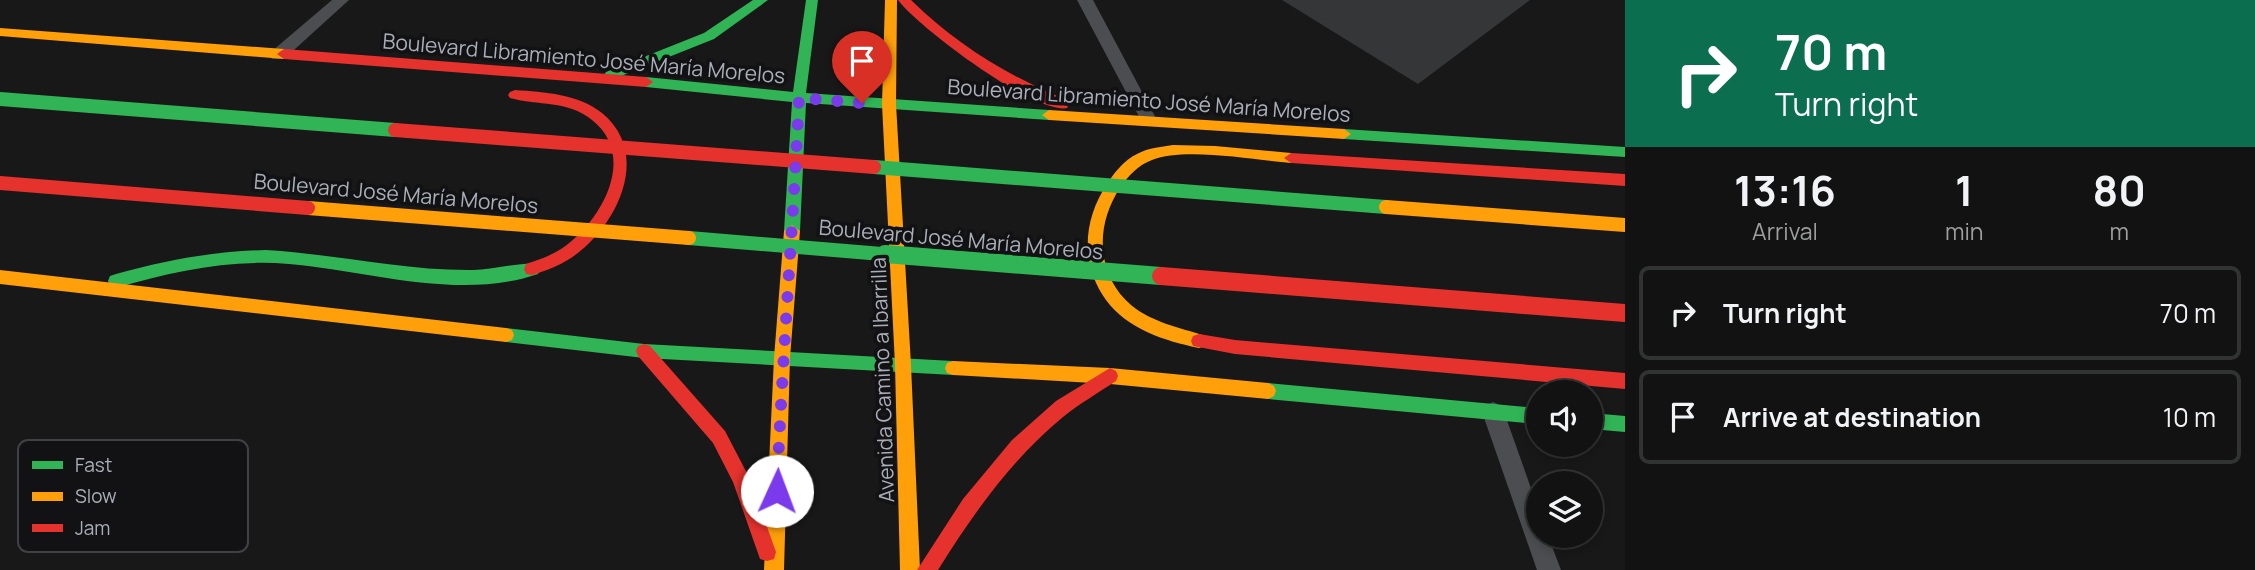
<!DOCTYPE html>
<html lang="en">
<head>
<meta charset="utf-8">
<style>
	body { margin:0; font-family:Manrope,sans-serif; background:#1f2020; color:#f1f3f6; height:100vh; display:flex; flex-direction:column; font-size:26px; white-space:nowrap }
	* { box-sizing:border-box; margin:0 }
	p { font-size:23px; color:#9c9e9f }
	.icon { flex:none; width:38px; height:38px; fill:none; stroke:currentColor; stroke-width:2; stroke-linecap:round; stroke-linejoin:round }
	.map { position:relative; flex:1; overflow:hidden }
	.sheet { display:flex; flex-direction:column; background:#121212; width:630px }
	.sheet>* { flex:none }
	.guide { background:#0b6e4f; color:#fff; overflow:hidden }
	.fabs { position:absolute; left:1526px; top:380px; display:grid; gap:14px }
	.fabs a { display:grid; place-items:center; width:77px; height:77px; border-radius:50%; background:#121212; box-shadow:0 4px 10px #0003,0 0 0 2px #313232; font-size:35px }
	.pin { position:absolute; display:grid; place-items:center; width:60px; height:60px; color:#fff; margin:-72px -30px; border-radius:50% 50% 50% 0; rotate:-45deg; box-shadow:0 0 7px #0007 }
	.pin .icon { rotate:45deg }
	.me { position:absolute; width:77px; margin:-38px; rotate:2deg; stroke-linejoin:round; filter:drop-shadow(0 0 5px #0008) }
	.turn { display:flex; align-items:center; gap:24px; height:147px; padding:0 35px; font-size:32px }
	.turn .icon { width:91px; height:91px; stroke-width:2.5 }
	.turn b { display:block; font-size:49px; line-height:60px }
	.eta { display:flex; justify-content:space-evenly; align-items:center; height:119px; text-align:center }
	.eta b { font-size:42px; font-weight:700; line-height:49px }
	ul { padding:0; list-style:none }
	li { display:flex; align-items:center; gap:21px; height:94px; margin:0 14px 10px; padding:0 21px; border:4px solid #313232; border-radius:10px }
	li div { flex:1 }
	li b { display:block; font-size:26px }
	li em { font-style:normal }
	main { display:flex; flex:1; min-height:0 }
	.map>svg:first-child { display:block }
	.building { fill:#353638 }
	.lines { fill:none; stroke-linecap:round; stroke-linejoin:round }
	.lane { fill:#4c4d51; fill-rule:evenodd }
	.fast { fill:#30b455; fill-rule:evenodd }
	.slow { fill:#ff9f0a; fill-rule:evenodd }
	.jam { fill:#e5322d; fill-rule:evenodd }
	.fast-bridge-far1 { stroke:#30b455; stroke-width:14 }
	.fast-bridge { stroke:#30b455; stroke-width:18 }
	.slow-bridge { stroke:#ff9f0a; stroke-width:14 }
	.jam-bridge-far1 { stroke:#e5322d; stroke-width:14 }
	.jam-bridge { stroke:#e5322d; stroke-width:18 }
	.route { stroke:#7c3aed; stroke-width:12; stroke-dasharray:0 21.6 }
	.labels { text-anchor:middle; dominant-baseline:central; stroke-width:7; stroke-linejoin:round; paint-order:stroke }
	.street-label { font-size:21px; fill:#a9aeb8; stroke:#121214 }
	.key { fill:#121214; stroke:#3f4145; stroke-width:2 }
	.key-label { font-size:19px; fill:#a9aeb8 }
</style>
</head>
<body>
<main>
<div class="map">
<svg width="1625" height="570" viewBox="0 0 1625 570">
	<rect width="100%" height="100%" fill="#181818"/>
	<!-- building -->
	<path class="building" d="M1282,0H1530L1418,84Z"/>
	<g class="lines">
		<!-- lane -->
		<path class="lane" d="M332,0H349L284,59H272L270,55L272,51Z
			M1077,0H1093L1157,120L1155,124H1143Z
			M1493,402L1500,405L1504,412L1538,508V536H1548L1561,570H1537L1482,412L1486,405Z"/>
		<!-- fast -->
		<path class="fast" d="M753,0H768L714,39L616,78H606L604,75L606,72L704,33Z
			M806,0H818L806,93L1049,110L1056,115L1049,120L806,103L800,231L792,237L787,235L784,231L792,102L646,87L639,82L646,77L793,92Z
			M1344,129L1625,147V157L1344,139L1337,134Z
			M266,250C336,254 404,271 474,270C489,270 527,261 538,264L540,269L538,274C459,301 369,271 289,264C230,259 173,271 116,288L110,286L108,281L110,276L116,274C166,260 215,251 266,250Z
			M506,328L644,344L953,361L959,363L961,368L959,373L953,375L644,358L506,342L500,340L498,335L500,330Z
			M1268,383L1538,408V424L1268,399L1262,396L1260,391L1262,386Z
			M1591,413L1625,416V432L1591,429Z"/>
		<!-- slow -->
		<path class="slow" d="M885,0H897L896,104L911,365L920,570H900L895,365L882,104Z
			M0,28L284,49L291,54L284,59L0,36Z
			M1049,110L1344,129L1351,134L1344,139L1049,120L1042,115Z
			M1173,145L1215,146L1291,153L1298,158L1291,163C1254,160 1185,147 1152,160C1138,165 1128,176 1120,188C1095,225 1096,275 1131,305C1153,323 1179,327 1205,336L1207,341L1205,346L1199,348C1165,341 1127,329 1106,300C1080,264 1083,220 1107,184C1114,173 1124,160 1137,154C1148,148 1160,147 1173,145Z
			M792,225L800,231L790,358L784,570H764L774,358L784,231Z
			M0,270L506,328L512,330L514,335L512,340L506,342L0,284Z
			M953,361L1110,368L1268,383L1274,386L1276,391L1274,396L1268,399L1110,384L953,375L947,373L945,368L947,363Z"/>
		<!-- jam -->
		<path class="jam" d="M898,0H911C957,45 1008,76 1067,100L1069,104L1067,108C1035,115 918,27 898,0Z
			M284,49L646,77L653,82L646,87L284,59L277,54Z
			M515,90C544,92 579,94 602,113C653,155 616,228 571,258C559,266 545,271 532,275L526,274L524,269L526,264C538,260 550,256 561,249C600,223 639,157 592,120C568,100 538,106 510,98L508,95L510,92Z
			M1291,153L1625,174V186L1291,163L1284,158Z
			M1199,334L1235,340L1625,373V389L1235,354L1193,346L1191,341L1193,336Z
			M644,344L650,346L725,431L750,479L776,552L774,559L767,561L760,559L733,482L713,443L638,356L636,351L638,346Z
			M1110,368L1116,371L1118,376L1116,381C1098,393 1079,404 1063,417C1011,460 973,514 938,570H917L963,499L1012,440L1056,401Z"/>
		<!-- fast-bridge-far1 -->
		<path class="fast-bridge-far1" d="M0,99L395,130
			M874,167L1386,207
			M689,238L906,256"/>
		<!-- fast-bridge -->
		<path class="fast-bridge" d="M885,254L1161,276"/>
		<!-- slow-bridge -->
		<path class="slow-bridge" d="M1386,207L1625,225
			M308,208L689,238"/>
		<!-- jam-bridge-far1 -->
		<path class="jam-bridge-far1" d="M395,130L874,167
			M0,183L308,208"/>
		<!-- jam-bridge -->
		<path class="jam-bridge" d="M1161,276L1625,313"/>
	</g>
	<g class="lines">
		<!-- route -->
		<path class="route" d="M777,491C782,359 793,229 799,98L862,103"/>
	</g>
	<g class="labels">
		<!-- street labels -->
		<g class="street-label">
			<text transform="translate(584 58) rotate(5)">Boulevard Libramiento José María Morelos</text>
			<text transform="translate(1149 100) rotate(4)">Boulevard Libramiento José María Morelos</text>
			<text transform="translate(396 193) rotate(5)">Boulevard José María Morelos</text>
			<text transform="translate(961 239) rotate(5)">Boulevard José María Morelos</text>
			<text transform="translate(882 380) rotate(-92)">Avenida Camino a Ibarrilla</text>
		</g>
	</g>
	<!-- legend -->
	<rect x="18" y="440" width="230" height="112" rx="10" class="key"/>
	<rect x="32" y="461" width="31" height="8" fill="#30b455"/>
	<rect x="32" y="492" width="31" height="9" fill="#ff9f0a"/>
	<rect x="32" y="524" width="31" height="8" fill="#e5322d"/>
	<g class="key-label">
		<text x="75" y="472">Fast</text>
		<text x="75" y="503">Slow</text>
		<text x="75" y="535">Jam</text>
	</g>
</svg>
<div class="fabs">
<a><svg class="icon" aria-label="sound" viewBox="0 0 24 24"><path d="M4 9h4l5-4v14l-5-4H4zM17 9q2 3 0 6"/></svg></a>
<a><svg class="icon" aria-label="layers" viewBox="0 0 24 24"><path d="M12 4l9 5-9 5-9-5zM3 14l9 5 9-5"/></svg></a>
</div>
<div class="pin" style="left:862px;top:103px;background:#d93025"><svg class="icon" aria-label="arrive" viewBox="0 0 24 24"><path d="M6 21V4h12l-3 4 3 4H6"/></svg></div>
<svg class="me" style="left:777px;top:491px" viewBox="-20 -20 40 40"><circle r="19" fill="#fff"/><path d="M0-13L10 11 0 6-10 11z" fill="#7c3aed"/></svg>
</div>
<section class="sheet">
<div class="guide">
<div class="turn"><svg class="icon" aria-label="right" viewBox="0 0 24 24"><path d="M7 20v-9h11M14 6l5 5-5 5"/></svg><div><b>70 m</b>Turn right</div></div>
</div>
<div class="eta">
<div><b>13:16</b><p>Arrival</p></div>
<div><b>1</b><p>min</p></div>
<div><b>80</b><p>m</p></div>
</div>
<ul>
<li><svg class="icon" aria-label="right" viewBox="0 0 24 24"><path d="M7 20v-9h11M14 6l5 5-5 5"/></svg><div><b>Turn right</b></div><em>70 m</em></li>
<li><svg class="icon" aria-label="arrive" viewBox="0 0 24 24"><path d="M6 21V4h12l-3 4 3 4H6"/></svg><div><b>Arrive at destination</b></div><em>10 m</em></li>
</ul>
</section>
</main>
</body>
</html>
